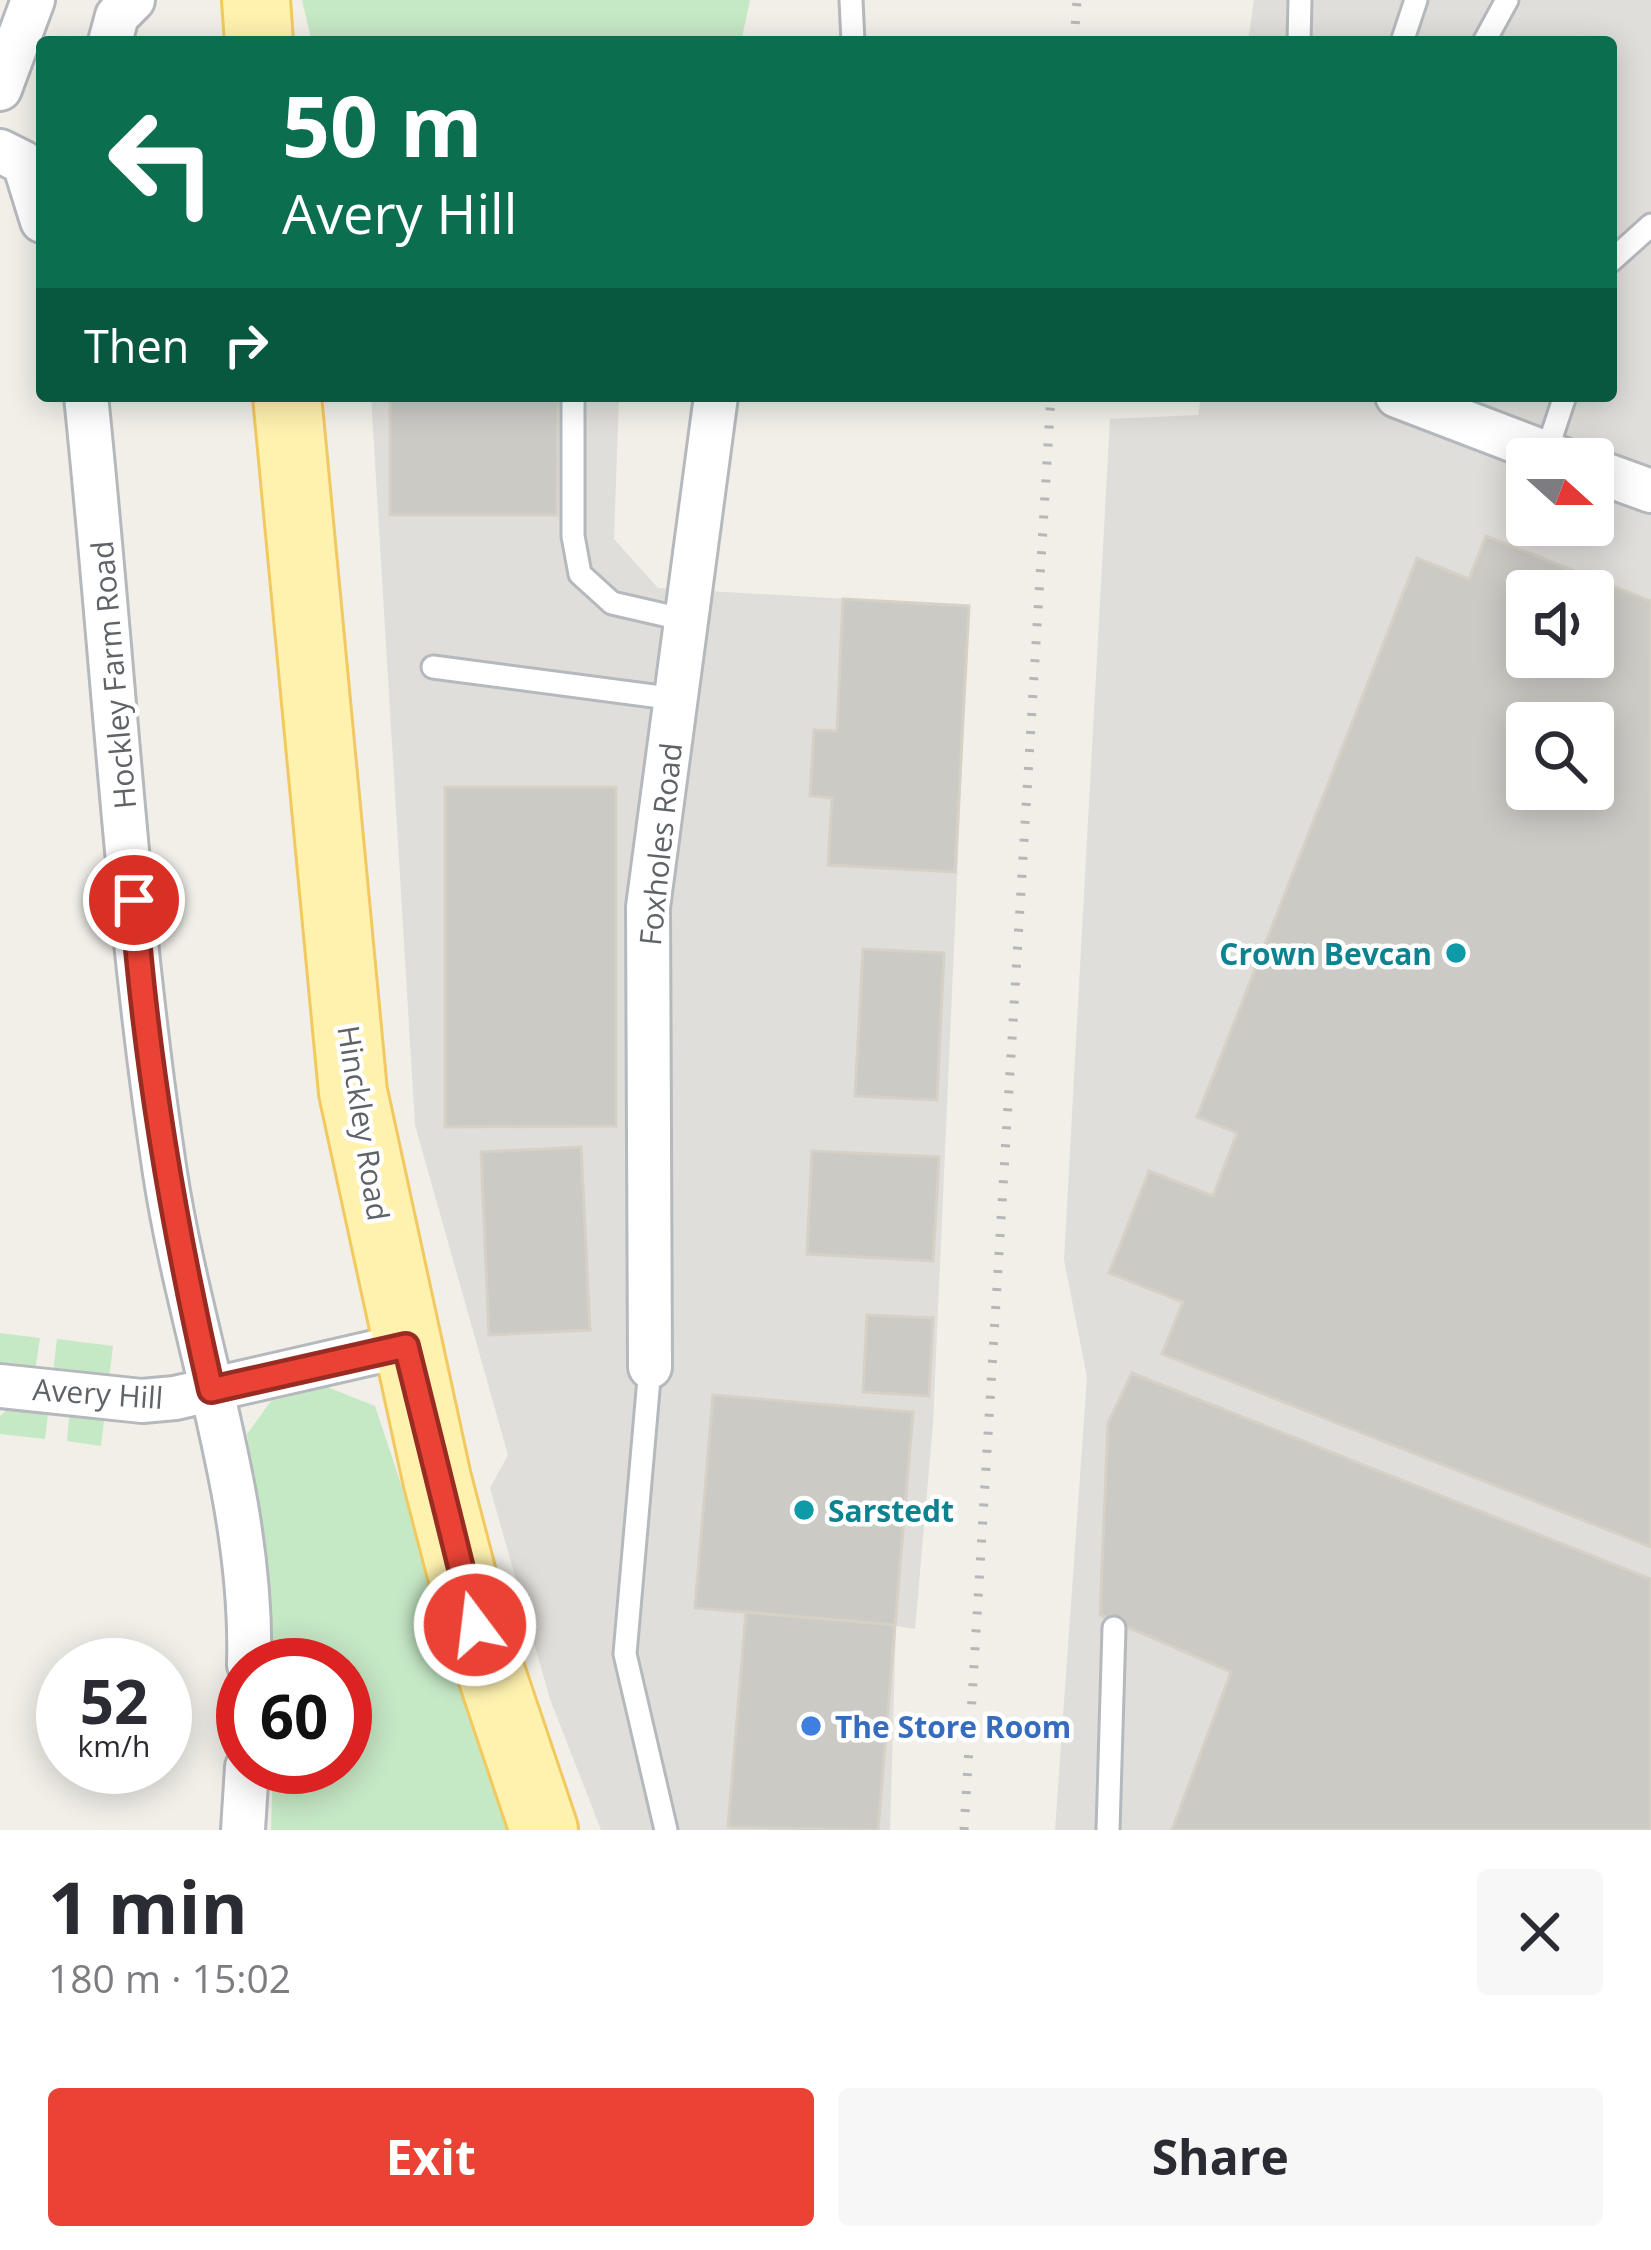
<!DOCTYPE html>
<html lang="en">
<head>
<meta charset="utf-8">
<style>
	body { margin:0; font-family:"Open Sans",sans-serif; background:#f7f7f7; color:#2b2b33; height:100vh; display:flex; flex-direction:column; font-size:45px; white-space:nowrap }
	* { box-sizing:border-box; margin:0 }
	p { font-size:39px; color:#7c7c81 }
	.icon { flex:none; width:66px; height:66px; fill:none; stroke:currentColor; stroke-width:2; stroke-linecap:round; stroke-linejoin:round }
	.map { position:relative; height:1830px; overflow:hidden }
	.drawer { display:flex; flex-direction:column; background:#fff; flex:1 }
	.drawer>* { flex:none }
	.guide { position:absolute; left:36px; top:36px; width:1581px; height:366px; border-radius:12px; box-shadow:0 6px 30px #0003; background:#0b6e4f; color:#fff; overflow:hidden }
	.needle { width:78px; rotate:111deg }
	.fabs { position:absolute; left:1506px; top:438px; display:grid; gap:24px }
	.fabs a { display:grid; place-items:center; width:108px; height:108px; border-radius:12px; background:#fff; box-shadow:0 6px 30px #0003; font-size:60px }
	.speed { position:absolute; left:36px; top:1638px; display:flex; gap:24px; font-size:60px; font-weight:700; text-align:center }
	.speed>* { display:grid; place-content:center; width:156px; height:156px; border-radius:50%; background:#fff; box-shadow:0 6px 30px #0003; line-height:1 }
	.speed small { font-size:30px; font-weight:400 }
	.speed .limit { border:18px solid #d22; background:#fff; color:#111 }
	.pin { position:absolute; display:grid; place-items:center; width:102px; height:102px; color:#fff; margin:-51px; border:6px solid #fff; border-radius:50%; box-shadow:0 3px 12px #0007 }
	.me { position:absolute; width:132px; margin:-66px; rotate:345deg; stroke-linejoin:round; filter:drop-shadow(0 0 9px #0008) }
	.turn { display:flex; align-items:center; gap:42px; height:252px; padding:0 48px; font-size:54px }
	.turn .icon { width:156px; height:156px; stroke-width:2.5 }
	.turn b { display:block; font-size:84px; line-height:102px }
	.then { display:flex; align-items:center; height:114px; padding:0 48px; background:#0003; gap:24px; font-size:45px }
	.round { display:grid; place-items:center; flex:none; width:126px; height:126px; border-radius:12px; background:#f7f7f7 }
	.overview { display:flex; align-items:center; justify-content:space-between; height:204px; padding:0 48px }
	h1 { font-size:72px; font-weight:700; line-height:90px }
	.button { display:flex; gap:24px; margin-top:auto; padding:24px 48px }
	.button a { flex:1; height:138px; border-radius:12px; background:#ea4335; color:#fff; font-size:48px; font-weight:700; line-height:138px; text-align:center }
	.button a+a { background:#f7f7f7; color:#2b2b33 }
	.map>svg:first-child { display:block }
	.industrial { fill:#e0deda; fill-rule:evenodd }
	.green { fill:#c5e8c5 }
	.building { fill:#cccac5; stroke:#d6d1c6; stroke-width:3; fill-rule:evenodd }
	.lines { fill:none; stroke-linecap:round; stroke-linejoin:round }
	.service-casing { stroke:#b5b8bc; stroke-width:27 }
	.minor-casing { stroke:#b5b8bc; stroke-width:48 }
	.primary-casing { stroke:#f2c960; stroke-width:72 }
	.service { stroke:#fff; stroke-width:21 }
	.minor { stroke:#fff; stroke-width:42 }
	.primary { stroke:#fff2af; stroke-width:66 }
	.rail { stroke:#b6b7b8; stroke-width:9; stroke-dasharray:3 15; stroke-linecap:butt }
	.route-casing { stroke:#982c22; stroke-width:30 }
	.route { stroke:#ea4335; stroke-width:21 }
	.culture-dot { fill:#0f9aa8; stroke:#fff; stroke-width:4.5 }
	.shop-dot { fill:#3f7fe0; stroke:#fff; stroke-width:4.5 }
	.labels { text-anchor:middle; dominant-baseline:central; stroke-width:9; stroke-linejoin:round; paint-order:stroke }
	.street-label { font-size:30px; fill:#5f6368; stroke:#fff }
	.culture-label { font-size:30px; font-weight:bold; fill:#0d838f; stroke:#fff; text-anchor:end }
	.shop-label { font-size:30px; font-weight:bold; fill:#366cbe; stroke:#fff; text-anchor:start }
</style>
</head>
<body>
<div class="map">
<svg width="1651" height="1830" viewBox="0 0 1651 1830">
	<rect width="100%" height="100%" fill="#f1efe8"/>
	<!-- industrial -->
	<path class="industrial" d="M1254,0H1651V1830H1055L1087,1377L1064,1260L1110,419L1198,415L1201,396H1611V42H1248ZM1527,459H1593V525H1527ZM1527,591H1593V657H1527ZM1527,723H1593V789H1527Z
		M371,396H619L614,539L658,588L969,606L933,1424L915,1629L896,1626L890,1830H601L550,1699L490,1488L508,1455L415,1125Z"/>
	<!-- green -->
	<path class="green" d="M302,0H750L741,42H312Z
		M0,1333L40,1338L35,1371L0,1367Z
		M57,1339L113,1346L109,1379L53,1373Z
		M327,1387L375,1406L516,1830H271L273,1767H345V1665H272L270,1594L247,1434L271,1401Z
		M16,1402L49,1406L45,1439L0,1434V1416Z
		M70,1408L105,1412L101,1446L67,1441Z"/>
	<!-- building -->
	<path class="building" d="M390,396H558L557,515H390Z
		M1486,536L1651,601V1547L1162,1354L1183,1302L1109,1273L1149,1171L1213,1196L1237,1133L1197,1117L1417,558L1469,579ZM1527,591H1593V657H1527ZM1527,723H1593V789H1527Z
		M843,599L969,606L955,872L828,865L832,798L810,796L814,730L837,731Z
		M445,787H616V1126L445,1127Z
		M863,949L944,953L937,1100L855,1096Z
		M581,1147L590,1330L489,1335L481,1152Z
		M812,1151L939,1157L933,1261L807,1254Z
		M867,1315L933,1318L929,1396L863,1392Z
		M1132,1373L1651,1579V1830H1172L1231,1672L1100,1615L1108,1423Z
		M713,1395L913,1412L895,1625L695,1608Z
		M746,1612L895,1625L878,1830L728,1827Z"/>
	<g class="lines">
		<defs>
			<path id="service" d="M851,0L853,42
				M1299,42L1300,0
				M1402,42L1416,0
				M1484,42L1507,0
				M1611,261L1651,225
				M573,396V536L580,574L612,603L686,620
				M1546,453L1565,396
				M433,667L676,699
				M650,1367L625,1654L666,1830
				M1108,1830L1114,1628"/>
			<path id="minor" d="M110,42L117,16L133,0
				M0,89L33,0
				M0,151L24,163L42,221
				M86,396C113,655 126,916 165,1173C190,1336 254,1499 249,1665
				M1397,396L1562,459
				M1593,470L1651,491
				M650,1367L648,907L716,396
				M0,1386L142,1401L175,1398L406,1345
				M243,1830L247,1767"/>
			<path id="primary" d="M256,0L259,42
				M287,396L353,1092L437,1479L475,1625L544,1830"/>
		</defs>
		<!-- service casing -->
		<use href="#service" class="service-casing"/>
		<!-- minor casing -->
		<use href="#minor" class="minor-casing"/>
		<!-- primary casing -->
		<use href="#primary" class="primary-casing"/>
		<!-- service -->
		<use href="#service" class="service"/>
		<!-- minor -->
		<use href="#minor" class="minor"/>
		<!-- primary -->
		<use href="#primary" class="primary"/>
		<!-- rail -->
		<path class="rail" d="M1074,42L1077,0
			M964,1830L1051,396"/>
	</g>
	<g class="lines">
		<defs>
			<path id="route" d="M134,900C146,1067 174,1227 211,1390L406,1346L475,1625"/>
		</defs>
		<!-- route casing -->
		<use href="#route" class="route-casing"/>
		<!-- route -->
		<use href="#route" class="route"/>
	</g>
	<!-- markers -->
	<g class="culture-dot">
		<circle cx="1456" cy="953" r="12"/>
		<circle cx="804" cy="1510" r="12"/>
	</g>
	<circle class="shop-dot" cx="811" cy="1726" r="12"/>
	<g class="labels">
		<!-- street labels -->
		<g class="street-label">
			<text transform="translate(113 675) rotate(-95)">Hockley Farm Road</text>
			<text transform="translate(660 844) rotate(-84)">Foxholes Road</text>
			<text transform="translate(364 1123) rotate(81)">Hinckley Road</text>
			<text transform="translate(98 1393) rotate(4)">Avery Hill</text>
		</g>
		<!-- culture labels -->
		<g class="culture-label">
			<text x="1432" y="953">Crown Bevcan</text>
			<text x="828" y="1510" text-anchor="start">Sarstedt</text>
		</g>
		<!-- shop labels -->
		<g class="shop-label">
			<text x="835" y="1726">The Store Room</text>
		</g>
	</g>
</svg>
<div class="fabs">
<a><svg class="needle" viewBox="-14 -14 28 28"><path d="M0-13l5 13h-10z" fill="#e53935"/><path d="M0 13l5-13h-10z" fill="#7c7c81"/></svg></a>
<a><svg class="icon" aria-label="sound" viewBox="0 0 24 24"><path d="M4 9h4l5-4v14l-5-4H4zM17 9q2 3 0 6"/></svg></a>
<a><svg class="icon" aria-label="search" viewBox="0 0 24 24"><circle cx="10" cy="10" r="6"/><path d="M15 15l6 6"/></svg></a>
</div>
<div class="speed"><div>52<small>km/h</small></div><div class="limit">60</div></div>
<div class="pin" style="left:134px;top:900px;background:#d93025"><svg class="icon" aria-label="arrive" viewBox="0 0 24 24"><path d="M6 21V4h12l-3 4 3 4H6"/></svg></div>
<svg class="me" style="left:475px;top:1625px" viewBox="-20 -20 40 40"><circle r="17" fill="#ea4335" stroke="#fff" stroke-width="3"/><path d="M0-11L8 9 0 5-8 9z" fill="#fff"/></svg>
<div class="guide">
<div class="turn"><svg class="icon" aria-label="left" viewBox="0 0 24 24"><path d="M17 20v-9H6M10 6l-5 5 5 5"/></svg><div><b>50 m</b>Avery Hill</div></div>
<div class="then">Then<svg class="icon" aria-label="right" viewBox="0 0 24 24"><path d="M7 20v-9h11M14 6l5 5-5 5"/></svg></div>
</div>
</div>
<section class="drawer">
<div class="overview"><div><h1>1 min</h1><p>180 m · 15:02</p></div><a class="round"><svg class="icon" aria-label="close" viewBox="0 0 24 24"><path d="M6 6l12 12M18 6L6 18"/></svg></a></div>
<div class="button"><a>Exit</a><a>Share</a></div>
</section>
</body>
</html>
